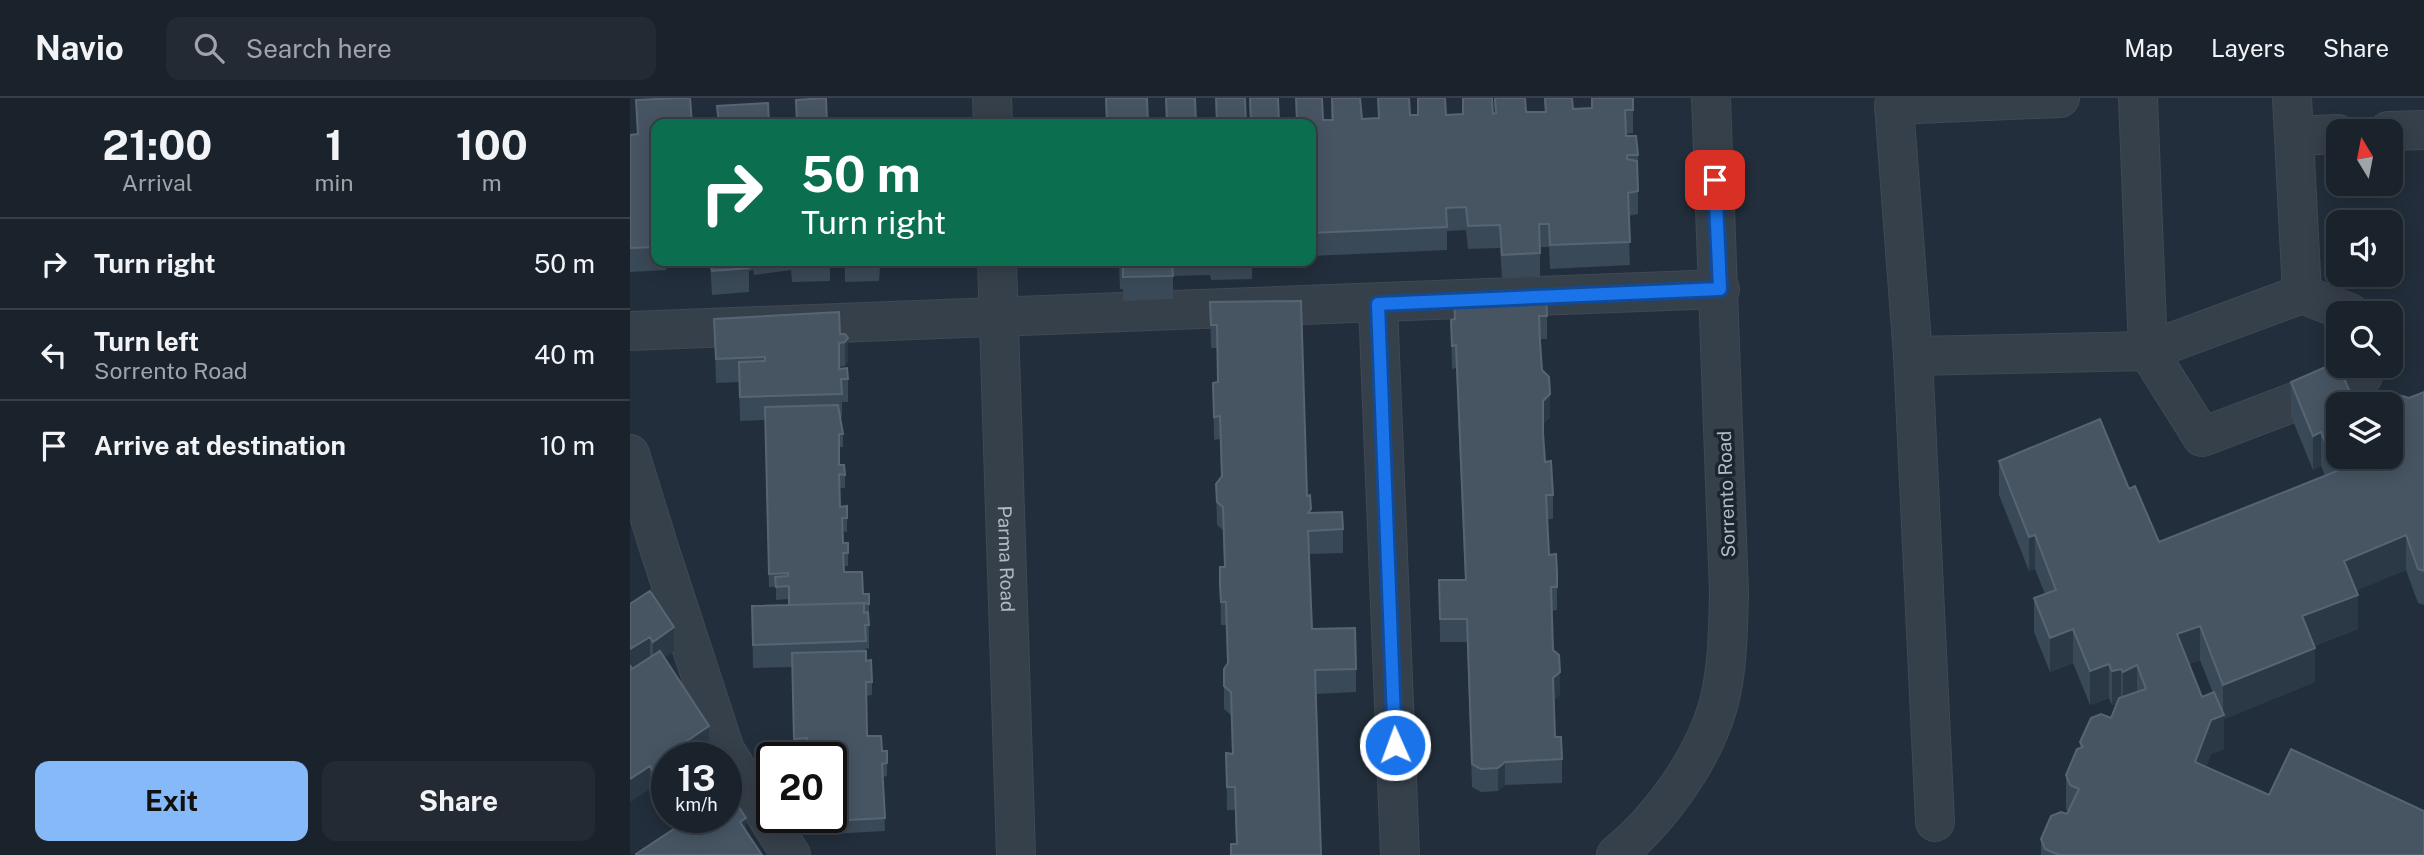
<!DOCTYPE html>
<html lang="en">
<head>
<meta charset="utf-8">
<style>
	body { margin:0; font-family:"Public Sans",sans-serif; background:#232a34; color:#f1f3f6; height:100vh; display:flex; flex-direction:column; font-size:26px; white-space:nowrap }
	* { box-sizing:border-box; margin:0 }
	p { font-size:23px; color:#9fa4a9 }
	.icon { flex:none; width:38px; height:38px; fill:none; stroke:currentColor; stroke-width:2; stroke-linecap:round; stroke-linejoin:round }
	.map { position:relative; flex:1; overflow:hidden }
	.sheet { display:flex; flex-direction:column; background:#1a222c; width:630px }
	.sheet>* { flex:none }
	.top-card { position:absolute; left:21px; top:21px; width:665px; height:147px; border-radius:14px; box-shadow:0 4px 18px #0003,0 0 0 2px #383f48; background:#0b6e4f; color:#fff; overflow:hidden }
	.needle { width:46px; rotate:350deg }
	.controls { position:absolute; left:1696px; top:21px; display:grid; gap:14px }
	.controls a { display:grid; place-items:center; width:77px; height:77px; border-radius:14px; background:#1a222c; box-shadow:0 4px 18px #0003,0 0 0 2px #383f48; font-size:35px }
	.speed { position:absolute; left:21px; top:644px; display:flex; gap:14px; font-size:35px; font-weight:700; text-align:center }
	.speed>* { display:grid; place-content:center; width:91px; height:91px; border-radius:50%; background:#1a222c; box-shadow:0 4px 18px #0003,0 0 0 2px #383f48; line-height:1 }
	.speed small { font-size:18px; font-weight:400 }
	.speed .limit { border:4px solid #111; border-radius:10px; background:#fff; color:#111 }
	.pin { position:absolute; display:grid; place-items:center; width:60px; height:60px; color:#fff; margin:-30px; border-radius:14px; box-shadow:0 4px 10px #0006 }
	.me { position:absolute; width:77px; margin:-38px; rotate:358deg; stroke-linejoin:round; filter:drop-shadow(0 0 5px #0008) }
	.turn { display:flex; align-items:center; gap:24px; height:147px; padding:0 35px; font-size:32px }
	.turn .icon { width:91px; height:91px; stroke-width:2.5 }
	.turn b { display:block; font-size:49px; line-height:60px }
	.eta { display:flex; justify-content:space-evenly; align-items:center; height:119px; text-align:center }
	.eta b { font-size:42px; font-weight:700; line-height:49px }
	.primary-button { display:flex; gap:14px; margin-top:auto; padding:14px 35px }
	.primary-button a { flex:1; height:80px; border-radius:14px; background:#86b9f7; color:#111; font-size:28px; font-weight:700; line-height:80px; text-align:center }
	.primary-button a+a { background:#232a34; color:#f1f3f6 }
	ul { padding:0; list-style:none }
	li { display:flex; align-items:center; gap:21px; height:91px; padding:0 35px; border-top:2px solid #383f48 }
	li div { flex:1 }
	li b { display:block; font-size:26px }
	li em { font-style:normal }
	header { display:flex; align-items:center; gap:42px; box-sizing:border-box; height:98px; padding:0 35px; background:#1a222c; border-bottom:2px solid #383f48 }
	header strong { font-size:33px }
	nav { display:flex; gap:38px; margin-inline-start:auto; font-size:24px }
	.search { width:490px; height:63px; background:#232a34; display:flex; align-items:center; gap:18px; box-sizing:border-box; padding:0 24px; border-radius:14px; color:#9fa4a9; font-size:26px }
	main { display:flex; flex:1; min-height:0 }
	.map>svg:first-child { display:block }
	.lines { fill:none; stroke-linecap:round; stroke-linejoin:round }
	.minor-casing { stroke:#3f4954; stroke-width:40 }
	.minor { stroke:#36404b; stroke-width:38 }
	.wall { fill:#3a4957; fill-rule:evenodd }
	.shaded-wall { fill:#2b3947 }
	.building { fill:#475563; stroke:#576573; stroke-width:2 }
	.route-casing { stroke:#114b97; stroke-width:18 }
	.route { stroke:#1a73e8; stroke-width:12 }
	.labels { text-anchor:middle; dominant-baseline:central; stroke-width:7; stroke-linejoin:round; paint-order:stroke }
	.street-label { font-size:19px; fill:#b1bbc7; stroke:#1b2530 }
</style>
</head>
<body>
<header>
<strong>Navio</strong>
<div class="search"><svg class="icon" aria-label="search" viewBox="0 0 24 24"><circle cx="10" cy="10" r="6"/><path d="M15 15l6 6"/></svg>Search here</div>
<nav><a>Map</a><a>Layers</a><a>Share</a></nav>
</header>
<main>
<section class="sheet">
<div class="eta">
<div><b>21:00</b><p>Arrival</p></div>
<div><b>1</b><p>min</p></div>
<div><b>100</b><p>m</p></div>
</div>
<ul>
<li><svg class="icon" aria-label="right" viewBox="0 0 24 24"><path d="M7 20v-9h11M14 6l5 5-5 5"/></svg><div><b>Turn right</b></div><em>50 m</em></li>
<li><svg class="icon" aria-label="left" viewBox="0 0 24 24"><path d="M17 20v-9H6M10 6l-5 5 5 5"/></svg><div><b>Turn left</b><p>Sorrento Road</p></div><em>40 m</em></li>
<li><svg class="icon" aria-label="arrive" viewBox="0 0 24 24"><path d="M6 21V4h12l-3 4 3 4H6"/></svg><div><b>Arrive at destination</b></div><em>10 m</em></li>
</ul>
<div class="primary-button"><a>Exit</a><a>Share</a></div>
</section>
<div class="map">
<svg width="1794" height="757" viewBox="0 0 1794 757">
	<rect width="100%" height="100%" fill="#222e3b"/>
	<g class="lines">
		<defs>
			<g id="minor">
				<path d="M362,0L363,26"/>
				<path d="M1508,0L1518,253L1572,339L1733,278V268"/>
				<path d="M1758,33L1794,32"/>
				<path d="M1664,38L1708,36"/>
				<path id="s1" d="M367,163L386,757"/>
				<path d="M1672,196L1720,215"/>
				<path d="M748,206L770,757"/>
				<path d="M0,233L1090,191"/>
				<path d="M1283,258L1264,7L1430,0"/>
				<path d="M0,356L30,453L95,652L161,757"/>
				<path d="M1305,724L1283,258L1518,253L1672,196L1662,0"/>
				<path d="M986,757C1030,721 1072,663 1088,608C1098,571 1098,533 1099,495L1081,0"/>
			</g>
		</defs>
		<!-- minor casing -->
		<use href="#minor" class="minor-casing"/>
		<!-- minor -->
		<use href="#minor" class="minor"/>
	</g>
	<!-- wall -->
	<path class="wall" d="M586,0L616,26L620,25L619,0L649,24H666V0L693,22H701V0L732,21L748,20V0L780,17H787V0H815L816,17L865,15L864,0H895L896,14H915L914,0H942L943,11L962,10L961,0H1003V35L995,36L996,38L1008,57V116L998,118L1000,167L920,171L919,149H910V178L872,180L870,150L838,151L836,132L817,133V152L681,158V26H586Z
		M6,2L26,26V163H36V172L0,174V37L7,36Z
		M80,163H254V168L250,169L249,183L215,184V168L200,169V183L162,184L161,172L124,177L123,172L119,173V194L82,197Z
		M489,163H622V181L581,182L580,177L543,178V201L493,203V191H490Z
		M824,196L917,218V241H910L912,272L920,319L913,326L915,364L923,397V421H917L919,457L927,489V512L922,513L923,552L930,597L924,602L925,639L932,661V685L875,687L868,693L851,694L842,689L837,544H810L809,482H835L826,270L822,271L821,222L824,221Z
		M580,204L677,398L681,415L713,431V455L679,456L682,531L726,571V594L686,596L691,757H601V746H606L605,712H597L596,655L602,656L601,617L594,611V571L598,566L596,527H591L590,469H594L593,432L587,427L586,386L591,379L590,341L584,342L583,285L588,284L587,250H581Z
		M84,221L215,236L218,263L215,268L209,269V271L218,281V304H212V319H210L213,336V349H209V367L215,377V390H210V409L217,408V434L212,433L213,445H218V468H213L214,474L233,496H239V551L236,550V563L242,584V597L236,598L237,638L252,653H257V678L253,679L255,733L181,737L180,719H201V660H177V653L164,654L162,569L123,570L122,508L159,507V501L146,502V489H139L135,322L110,323L109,284L86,285Z
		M1661,284L1708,359H1760L1779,300L1794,294V507L1788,505L1776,472L1726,492L1728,531L1684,548L1685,584L1594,621V651L1581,656L1576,669L1639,697L1794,757H1411V741L1438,714L1436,711V677L1450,650V644L1481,620L1487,606L1482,607L1479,600L1460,607L1443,565L1420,574L1404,534V500L1415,496L1405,471L1399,473L1369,397V363L1499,391L1529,444L1695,378L1691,368L1683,372L1661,318ZM1570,562L1583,595L1572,599L1559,566Z
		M0,506L44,553L34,559L79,652L67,660H37V688L23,696L20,691Z"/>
	<!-- shaded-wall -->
	<path class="shaded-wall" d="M218,240V263L215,268V244Z
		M920,296V319L913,326V303Z
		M1691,334V368L1683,372V338Z
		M1405,437V471L1399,473V439Z
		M1776,437V472L1714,498V463Z
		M1728,497V531L1672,552V518Z
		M1570,528V562L1547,570V536Z
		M44,529V553L23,567V544Z
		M1443,531V565L1420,574V540Z
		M20,539V562L0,574V551Z
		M1685,550V584L1594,621V651L1581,656L1565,698V664L1581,622L1593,617V587Z
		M1479,566V600L1460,607V573Z
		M1507,567V601L1493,608V574Z
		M1491,571V605L1482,607V573Z
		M930,574V597L923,603V580Z
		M79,628V652L67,660H44L54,645Z
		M37,664V688L23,696V673Z
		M875,664V687L868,693V670Z
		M20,668V691L0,704V681Z
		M116,720V743L110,724Z"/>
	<!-- building -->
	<path class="building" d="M47,0H60L62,26H26V149L0,150V37L8,36L6,2Z
		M196,0L197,26H167L166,2Z
		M476,0H517L518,26H477Z
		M536,0H565L566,26H537Z
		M586,0H615L616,26L621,25L620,0H648L649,24H667L666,0H692L693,22H703L702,0H730L732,21L749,20L748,0H779L780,17H788V0H815L816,17L833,16V0H862L863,16L866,15L865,0H895L896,14H916L915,0H942L943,11L962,10V0H1003V12H995L996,38H1006L1008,57H997V61L1007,63L1008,93L998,95L1000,144L920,147L919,126H909L910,155L872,157L870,127L838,128L836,109L816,110L817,129L681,135V26H587Z
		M138,5L139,26H89L87,8Z
		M81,163H119V170L82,173Z
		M490,163H542L543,178L493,179V168L490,167Z
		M916,192L917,218H909L910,243L912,272L919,279L920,296L913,303V335L915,364L921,363L922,381L923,397H916L919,457L926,456L927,474V489H921L923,552L929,557L930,574L923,580L925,639H931L932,661L875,664L868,670L851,671L842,666L837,521H810L809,482H836L826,247L822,248L821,222L825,221L824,196Z
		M671,203L677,398L680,397L681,411L678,415L712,414L713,431L678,433L682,531L725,530L726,571L685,572L691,757H601V746H607L605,689H597L596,655L603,656L601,594L594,588V571L598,565L596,504H591L590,487V469H595L593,409L587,404L586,386L592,378L590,318L584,319L583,285L588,284L587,227H581L580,204Z
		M209,214L210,236H215L218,240L215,244L209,245V271L217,270L218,281H211L212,296L110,299L109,264L135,263V259L86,261L84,221Z
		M1707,264L1725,306H1708V359H1760V306H1748L1750,302L1765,296L1779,300L1794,294V473L1788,471L1776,437L1714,463L1728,497L1672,518L1685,550L1593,587L1570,528L1547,536L1572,599L1584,594L1594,617L1581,622L1565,664L1639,697L1661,651L1794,713V757H1429L1415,751L1411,741L1421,718L1431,714L1437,716L1449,691L1440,687L1436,677L1447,651L1453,649L1450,644L1461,620L1471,616L1481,620L1489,600L1516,591L1507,567L1493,574L1491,571L1482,573L1479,566L1460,573L1443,531L1420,540L1404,500L1426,492L1405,437L1399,439L1369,363L1470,321L1499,391L1505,388L1529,444L1707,373L1691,334L1683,338L1661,284Z
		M208,307L213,336H209V367H214L215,377L209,376L210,409L217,408V420H212L213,445H218V455H213L214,474H232L233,496H239V506L234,505L159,507V488L146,489L145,479L158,478V475L139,476L135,309Z
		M20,493L44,529L23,544L20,539L0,551V506Z
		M234,505V515L238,514L239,527H235L236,543L123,547L122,508Z
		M30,553L79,628L54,645L58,651L44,660H37V664L23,673L20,668L0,681V567L2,571Z
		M236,553V563L241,562L242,584H236L237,638H251L252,653H257V665L252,666L255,720L181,724V719H201V660H178L177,640L164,641L162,555Z
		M103,700L116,720L110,724L132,757H6V756L62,719H96V702Z"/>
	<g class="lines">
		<defs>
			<path id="route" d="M765,647L748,206L1090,191L1085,82"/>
		</defs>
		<!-- route casing -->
		<use href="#route" class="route-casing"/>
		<!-- route -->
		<use href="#route" class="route"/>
	</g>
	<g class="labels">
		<!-- street labels -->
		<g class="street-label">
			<text transform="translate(1096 396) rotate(-92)">Sorrento Road</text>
			<text stroke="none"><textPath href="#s1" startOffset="298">Parma Road</textPath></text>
		</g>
	</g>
</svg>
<div class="controls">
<a><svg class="needle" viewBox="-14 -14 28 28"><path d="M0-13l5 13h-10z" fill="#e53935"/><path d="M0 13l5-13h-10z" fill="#9fa4a9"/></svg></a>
<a><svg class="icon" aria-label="sound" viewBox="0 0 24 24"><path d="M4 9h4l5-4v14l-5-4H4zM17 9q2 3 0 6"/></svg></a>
<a><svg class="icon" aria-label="search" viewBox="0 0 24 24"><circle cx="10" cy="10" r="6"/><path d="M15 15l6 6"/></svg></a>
<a><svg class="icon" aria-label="layers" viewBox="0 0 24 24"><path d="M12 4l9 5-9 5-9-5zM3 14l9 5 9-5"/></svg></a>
</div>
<div class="speed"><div>13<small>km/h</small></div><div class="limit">20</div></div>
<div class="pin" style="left:1085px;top:82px;background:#d93025"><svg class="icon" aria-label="arrive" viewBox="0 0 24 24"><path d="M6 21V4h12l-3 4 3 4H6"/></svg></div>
<svg class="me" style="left:765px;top:647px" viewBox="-20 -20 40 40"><circle r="17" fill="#1a73e8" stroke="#fff" stroke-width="3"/><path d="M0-11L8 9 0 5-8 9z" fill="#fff"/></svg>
<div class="top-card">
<div class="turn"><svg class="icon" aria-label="right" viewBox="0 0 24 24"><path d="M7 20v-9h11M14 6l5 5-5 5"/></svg><div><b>50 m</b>Turn right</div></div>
</div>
</div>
</main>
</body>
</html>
